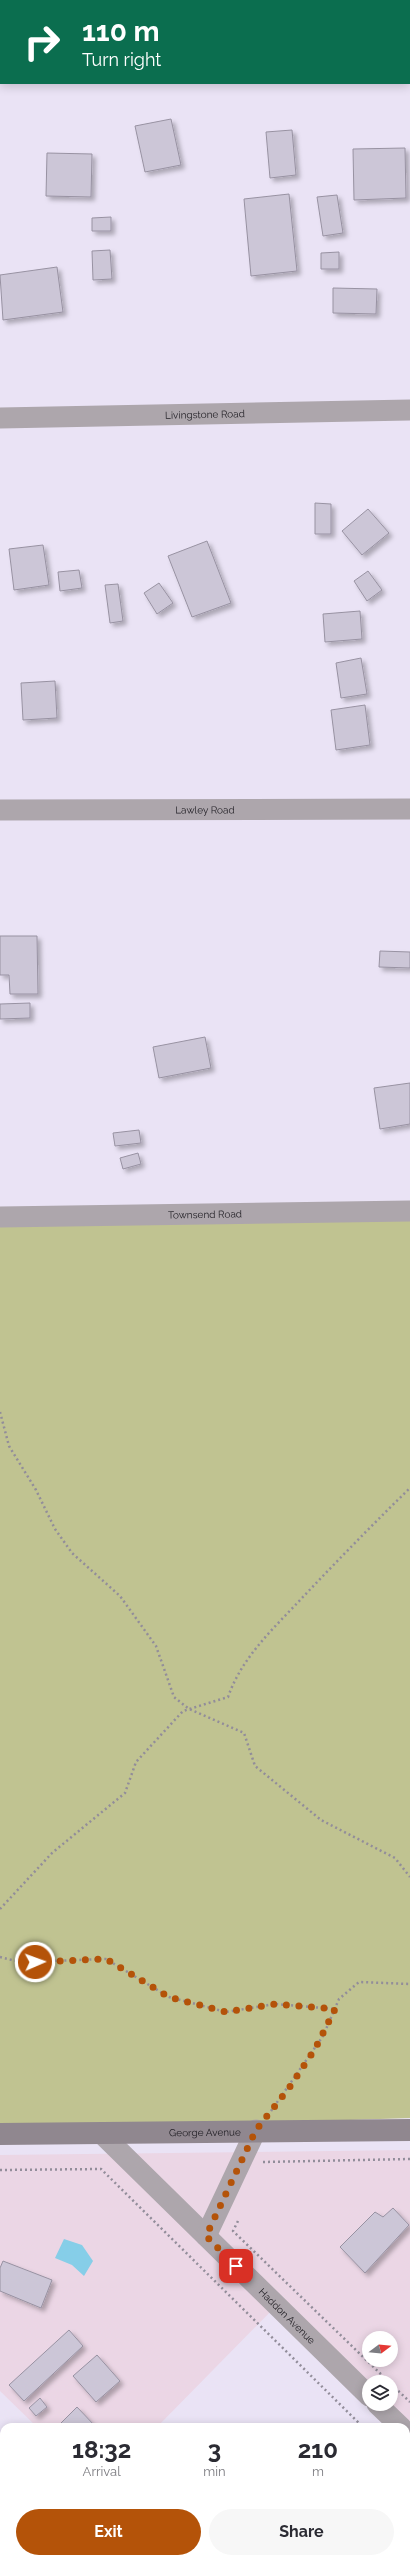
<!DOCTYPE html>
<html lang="en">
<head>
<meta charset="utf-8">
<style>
	body { margin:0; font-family:Raleway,sans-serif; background:#f7f7f7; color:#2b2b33; height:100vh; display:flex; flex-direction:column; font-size:15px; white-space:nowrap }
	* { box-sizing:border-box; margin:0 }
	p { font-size:13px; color:#7c7c81 }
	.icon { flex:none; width:22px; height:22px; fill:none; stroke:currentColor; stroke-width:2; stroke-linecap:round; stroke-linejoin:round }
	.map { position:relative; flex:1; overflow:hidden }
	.sheet { position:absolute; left:0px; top:2423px; width:410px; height:140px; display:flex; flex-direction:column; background:#fff; border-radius:12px 12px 0 0; box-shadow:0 2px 10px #0003 }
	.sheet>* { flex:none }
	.top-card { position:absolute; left:0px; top:0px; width:410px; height:84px; box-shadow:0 2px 10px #0003; background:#0b6e4f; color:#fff; overflow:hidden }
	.needle { width:26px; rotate:74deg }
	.controls { position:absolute; left:362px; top:2331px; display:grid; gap:8px }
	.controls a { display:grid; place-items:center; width:36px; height:36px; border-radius:50%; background:#fff; box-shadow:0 2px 10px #0003; font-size:20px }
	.pin { position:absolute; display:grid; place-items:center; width:34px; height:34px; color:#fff; margin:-17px; border-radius:8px; box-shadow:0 2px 6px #0006 }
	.me { position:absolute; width:44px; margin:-22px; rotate:88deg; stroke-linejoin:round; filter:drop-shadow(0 0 3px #0008) }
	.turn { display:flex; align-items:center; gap:14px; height:84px; padding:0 16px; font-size:18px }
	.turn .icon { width:52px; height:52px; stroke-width:2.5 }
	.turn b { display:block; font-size:28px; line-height:34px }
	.eta { display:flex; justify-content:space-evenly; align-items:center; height:68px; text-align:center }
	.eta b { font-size:24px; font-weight:700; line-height:28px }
	.button { display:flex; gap:8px; margin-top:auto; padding:8px 16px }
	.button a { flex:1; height:46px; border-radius:24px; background:#b45309; color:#fff; font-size:16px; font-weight:700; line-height:46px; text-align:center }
	.button a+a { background:#f7f7f7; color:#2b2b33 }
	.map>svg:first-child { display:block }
	.commercial { fill:#ebd6e5; fill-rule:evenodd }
	.green { fill:#c0c391 }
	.water { fill:#86cee8 }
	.building { fill:#ccc6d7; stroke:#9892a2; filter:url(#shadow) }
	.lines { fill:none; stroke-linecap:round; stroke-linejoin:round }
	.path { stroke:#928d9a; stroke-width:2.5; stroke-dasharray:2 3; stroke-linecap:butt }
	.minor { stroke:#ada6ac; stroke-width:21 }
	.secondary { stroke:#90878f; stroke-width:22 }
	.route { stroke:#b45309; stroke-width:7; stroke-dasharray:0 12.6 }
	.labels { text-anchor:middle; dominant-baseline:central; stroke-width:3; stroke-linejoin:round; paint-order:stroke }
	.street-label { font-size:10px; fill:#1f1d23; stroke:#eae3f5 }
</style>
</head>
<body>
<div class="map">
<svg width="410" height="2563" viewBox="0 0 410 2563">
	<defs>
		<filter id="shadow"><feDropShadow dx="3.5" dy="3.5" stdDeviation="2" flood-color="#0004"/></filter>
	</defs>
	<rect width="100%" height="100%" fill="#eae3f5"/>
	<!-- commercial -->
	<path class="commercial" d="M410,2150V2434L391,2404V2382H369L278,2304L157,2427H37L0,2391V2155ZM369,2338H391V2360H369Z"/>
	<!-- green -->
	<path class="green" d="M410,1212V2118L0,2132V1217Z"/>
	<!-- water -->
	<path class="water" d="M64,2239L82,2245L93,2261L84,2276L72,2265L55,2258Z"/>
	<!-- building -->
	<path class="building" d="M171,119L181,165L145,172L135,126Z
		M292,130L296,175L270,178L266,132Z
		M405,148L406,198L354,200L353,149Z
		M47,153L92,154L91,197L46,196Z
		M289,194L297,271L251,276L244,199Z
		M337,195L343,233L323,236L317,197Z
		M111,217V231H92V218Z
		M110,250L112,279L93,280L92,251Z
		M339,252V269H321V253Z
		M57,267L63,312L3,320L0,275Z
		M333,288L377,289L376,314L333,313Z
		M315,503L331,504V534H315Z
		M368,509L389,533L362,555L342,531Z
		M207,541L231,603L192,617L168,556Z
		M43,545L49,585L14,590L9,549Z
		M79,570L82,588L60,591L58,572Z
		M368,571L382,590L367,601L354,581Z
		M159,583L173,603L157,614L144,593Z
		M118,584L123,621L110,623L105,585Z
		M360,611L362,639L325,642L323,614Z
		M361,658L367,694L341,698L336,663Z
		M55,681L57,718L23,720L21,683Z
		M365,705L370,745L336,750L331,710Z
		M0,936H37L38,994H10L9,975H0Z
		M380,951L410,952V968L379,967Z
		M30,1003V1018L0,1019V1004Z
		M205,1037L211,1068L159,1078L153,1047Z
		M410,1083V1124L380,1129L374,1088Z
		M139,1130L141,1143L115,1146L113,1133Z
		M138,1153L141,1164L123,1169L120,1158Z
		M393,2208L409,2225L365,2273L340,2247L375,2212L383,2217Z
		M3,2261L52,2280L41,2308L0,2291V2268Z
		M69,2330L83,2346L24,2401L9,2385Z
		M97,2355L120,2381L96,2402L73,2376Z
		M40,2398L47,2407L36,2416L29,2408Z
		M77,2407L96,2427H57Z
		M0,2509H4V2538L0,2539Z
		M19,2559H36L37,2563H20Z
		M289,2559H323L325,2563H290Z"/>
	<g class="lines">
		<!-- path -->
		<path class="path" d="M0,1412L9,1446L36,1490L55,1529L72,1553L120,1596L156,1646L174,1697L189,1709L244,1733L255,1766L321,1820L395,1858L410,1877
			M0,1909L52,1853L125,1793L136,1762L183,1711L228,1697C242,1657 273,1629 302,1598C337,1561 373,1524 410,1488
			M0,1957L20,1962L106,1959L169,1997L226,2012L275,2004L335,2009
			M271,2111L323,2036L339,1999L359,1982L410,1984
			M263,2162L410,2159
			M0,2170L101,2169L363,2427
			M238,2221L233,2231L389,2382
			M391,2384L410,2402
			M406,2470L410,2474"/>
		<!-- minor -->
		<g class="minor">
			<path d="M409,20H410"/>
			<path d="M0,28H1"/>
			<path id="s1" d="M0,418L410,410"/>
			<path id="s2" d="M0,810L410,809"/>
			<path id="s3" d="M0,1217L410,1211"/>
			<path id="s4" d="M101,2133L369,2396"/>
			<path d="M206,2236L256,2130"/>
			<path d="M377,2404L401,2427"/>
		</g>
		<!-- secondary -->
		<path class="secondary" id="s5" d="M0,2134L410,2130"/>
	</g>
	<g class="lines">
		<!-- route -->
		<path class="route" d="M35,1962L106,1959L169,1997L226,2012L275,2004L335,2009L315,2049L289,2088L256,2130L206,2236L236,2266"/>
	</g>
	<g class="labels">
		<!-- street labels -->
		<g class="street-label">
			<text stroke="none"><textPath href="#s1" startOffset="205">Livingstone Road</textPath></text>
			<text stroke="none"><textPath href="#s2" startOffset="205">Lawley Road</textPath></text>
			<text stroke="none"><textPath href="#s3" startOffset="205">Townsend Road</textPath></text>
			<text stroke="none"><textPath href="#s5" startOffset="205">George Avenue</textPath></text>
			<text stroke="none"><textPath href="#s4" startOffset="261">Haddon Avenue</textPath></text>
		</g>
	</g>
</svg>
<div class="controls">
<a><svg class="needle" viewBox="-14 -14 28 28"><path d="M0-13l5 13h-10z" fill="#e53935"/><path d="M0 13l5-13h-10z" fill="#7c7c81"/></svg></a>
<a><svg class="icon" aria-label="layers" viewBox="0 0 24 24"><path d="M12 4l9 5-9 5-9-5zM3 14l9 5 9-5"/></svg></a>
</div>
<div class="pin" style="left:236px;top:2266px;background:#d93025"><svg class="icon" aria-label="arrive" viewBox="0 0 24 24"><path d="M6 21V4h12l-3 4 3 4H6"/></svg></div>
<svg class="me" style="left:35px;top:1962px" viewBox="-20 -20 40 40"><circle r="17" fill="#b45309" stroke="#fff" stroke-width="3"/><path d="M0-11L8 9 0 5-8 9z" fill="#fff"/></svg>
<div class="top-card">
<div class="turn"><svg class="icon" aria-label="right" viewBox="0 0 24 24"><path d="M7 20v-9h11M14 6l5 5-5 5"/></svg><div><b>110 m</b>Turn right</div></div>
</div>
<section class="sheet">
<div class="eta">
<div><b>18:32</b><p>Arrival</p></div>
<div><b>3</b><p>min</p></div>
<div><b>210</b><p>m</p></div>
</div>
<div class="button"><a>Exit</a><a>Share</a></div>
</section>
</div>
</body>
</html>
